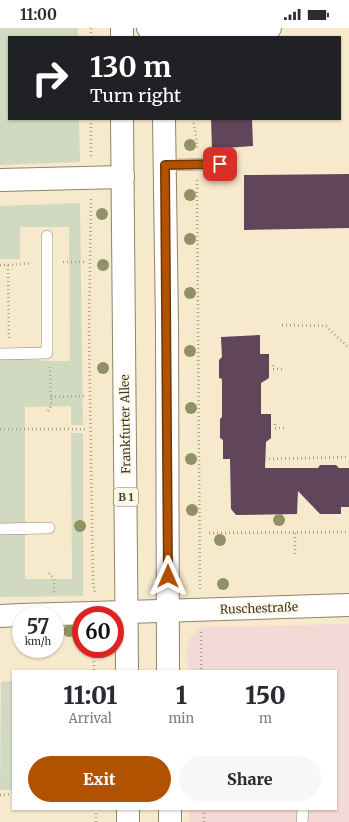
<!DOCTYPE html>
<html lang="en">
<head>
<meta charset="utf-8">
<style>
	body { margin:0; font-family:Merriweather,serif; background:#f7f7f7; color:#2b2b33; height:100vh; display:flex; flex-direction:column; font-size:15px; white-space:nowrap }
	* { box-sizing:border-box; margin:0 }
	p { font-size:13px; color:#7c7c81 }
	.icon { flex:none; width:22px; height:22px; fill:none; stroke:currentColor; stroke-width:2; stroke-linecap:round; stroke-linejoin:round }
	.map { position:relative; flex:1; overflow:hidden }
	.side { position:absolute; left:12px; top:642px; width:325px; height:140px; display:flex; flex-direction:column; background:#fff; border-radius:0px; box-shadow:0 1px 3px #0004 }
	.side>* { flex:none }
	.hud { position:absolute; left:8px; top:8px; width:333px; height:84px; border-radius:0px; box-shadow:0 1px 3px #0004; background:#202124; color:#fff; overflow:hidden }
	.speed { position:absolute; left:12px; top:578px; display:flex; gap:8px; font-size:20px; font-weight:700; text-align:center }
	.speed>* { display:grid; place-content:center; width:52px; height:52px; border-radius:50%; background:#fff; box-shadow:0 1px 3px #0004; line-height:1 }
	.speed small { font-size:10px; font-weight:400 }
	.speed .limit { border:6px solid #d22; background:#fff; color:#111 }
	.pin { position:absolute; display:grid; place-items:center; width:34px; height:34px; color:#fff; margin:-17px; border-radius:8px; box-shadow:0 2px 6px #0006 }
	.me { position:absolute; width:44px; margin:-22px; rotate:0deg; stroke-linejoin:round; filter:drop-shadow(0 0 3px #0008) }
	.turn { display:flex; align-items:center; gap:14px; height:84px; padding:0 16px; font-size:18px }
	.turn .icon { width:52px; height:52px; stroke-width:2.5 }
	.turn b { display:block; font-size:28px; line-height:34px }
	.eta { display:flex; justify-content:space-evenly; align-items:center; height:68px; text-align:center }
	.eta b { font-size:24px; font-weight:800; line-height:28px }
	.primary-button { display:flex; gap:8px; margin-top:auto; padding:8px 16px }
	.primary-button a { flex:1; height:46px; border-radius:24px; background:#b15200; color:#fff; font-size:16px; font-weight:800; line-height:46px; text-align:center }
	.primary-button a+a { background:#f7f7f7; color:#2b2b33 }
	.status { display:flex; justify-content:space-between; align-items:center; height:28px; padding:0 20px; background:#fff; direction:ltr }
	.status svg { height:11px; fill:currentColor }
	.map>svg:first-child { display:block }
	.commercial { fill:#f4dad6 }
	.grass { fill:#d1dac0 }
	.building { fill:#61455a }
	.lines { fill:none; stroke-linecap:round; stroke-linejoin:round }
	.lane-casing { stroke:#908469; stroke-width:12 }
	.street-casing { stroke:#908469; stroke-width:24 }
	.secondary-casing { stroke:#908469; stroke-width:24 }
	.primary-casing { stroke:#908469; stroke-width:24 }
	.path { stroke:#aaa18b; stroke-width:2.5; stroke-dasharray:1 3; stroke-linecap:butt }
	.lane { stroke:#fff; stroke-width:11 }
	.street { stroke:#fff; stroke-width:22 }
	.secondary { stroke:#fff; stroke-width:22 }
	.primary { stroke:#fff; stroke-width:22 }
	.tree { fill:#909266 }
	.route-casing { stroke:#733500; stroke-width:10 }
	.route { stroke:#b15200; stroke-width:7 }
	.labels { text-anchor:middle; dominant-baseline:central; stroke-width:4; stroke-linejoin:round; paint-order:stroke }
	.shield { fill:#fff7e5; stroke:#797366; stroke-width:1 }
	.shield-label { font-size:11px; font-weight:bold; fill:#403b2f }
	.street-label { font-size:12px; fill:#403b2f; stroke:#fff7e5 }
</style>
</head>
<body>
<div class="status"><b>11:00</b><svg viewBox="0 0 49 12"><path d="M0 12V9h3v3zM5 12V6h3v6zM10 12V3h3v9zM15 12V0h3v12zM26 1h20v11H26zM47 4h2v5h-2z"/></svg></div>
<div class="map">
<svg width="349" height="794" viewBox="0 0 349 794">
	<rect width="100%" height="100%" fill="#f6e9cc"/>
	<!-- commercial -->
	<path class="commercial" d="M349,596V794H189V781H336V643H188L187,620L189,612L194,606L199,601L204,599Z"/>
	<!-- grass -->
	<path class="grass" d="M0,0H78V9H9V91H79L80,134L0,137Z
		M80,175L83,397H71V378L25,379V551H72L71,405H83V568L0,569V331H20L50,333H70L69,199H20V231H0V178Z
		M13,653V762H0L1,654Z"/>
	<!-- building -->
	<path class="building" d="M211,91H252L253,118L212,121Z
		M349,146V200L244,202V147Z
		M260,307V326H269V350L261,355V386H271V410L266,414L265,440H318L320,437H336L339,440H349V479H341V486H320L298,463L297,486L236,487L231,481L230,431H223V412L220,410V391L222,389V351L219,350V332L222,329L221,309Z"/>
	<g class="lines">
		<defs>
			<path id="lane" d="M165,137L220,136
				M0,326L47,325V208
				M0,501L49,500
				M302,794L303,781"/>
			<path id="street" d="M148,0L164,7L206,5L270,0
				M0,152L123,149
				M21,587L127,584
				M0,588L21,587"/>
			<path id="secondary" d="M127,584L349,577"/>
			<path id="primary" d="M122,0V9
				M164,0V9
				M122,91L127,643
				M164,91L167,298L168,643
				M128,781V794
				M170,781V794"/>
		</defs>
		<!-- lane casing -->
		<use href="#lane" class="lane-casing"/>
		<!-- street casing -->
		<use href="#street" class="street-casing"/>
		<!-- secondary casing -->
		<use href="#secondary" class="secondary-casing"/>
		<!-- primary casing -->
		<use href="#primary" class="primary-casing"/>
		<!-- path -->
		<path class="path" d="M91,0V9
			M193,91L197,114V121
			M91,128V91
			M197,152L200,561
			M91,171L89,303L93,556L95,564
			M63,234H85
			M0,237H8L9,311
			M8,237L32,235
			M282,297L326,298L349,320
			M273,337V341H283
			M51,369L86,368
			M48,383L51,378L50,339
			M275,396V400H284
			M0,401H86
			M265,431L349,429
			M209,505L349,504
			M295,505V529
			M49,545L54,551V565
			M201,604V643
			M94,621V643
			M0,767L13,766
			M96,781V794
			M204,781V794"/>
		<!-- lane -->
		<use href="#lane" class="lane"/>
		<!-- street -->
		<use href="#street" class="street"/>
		<!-- secondary -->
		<use href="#secondary" class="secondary"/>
		<!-- primary -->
		<use href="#primary" class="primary"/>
	</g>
	<!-- trees -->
	<g class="tree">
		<circle cx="190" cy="117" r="6"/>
		<circle cx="190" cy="167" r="6"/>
		<circle cx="102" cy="186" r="6"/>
		<circle cx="190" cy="211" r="6"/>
		<circle cx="103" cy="237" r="6"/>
		<circle cx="190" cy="265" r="6"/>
		<circle cx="190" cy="323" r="6"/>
		<circle cx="103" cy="340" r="6"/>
		<circle cx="191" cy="380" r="6"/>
		<circle cx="191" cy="431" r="6"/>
		<circle cx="192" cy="482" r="6"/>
		<circle cx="279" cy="492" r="6"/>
		<circle cx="80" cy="498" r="6"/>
		<circle cx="220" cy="512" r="6"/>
		<circle cx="223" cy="556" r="6"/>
		<circle cx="69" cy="603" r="6"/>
	</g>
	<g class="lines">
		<defs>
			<path id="route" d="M168,548L165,137L220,136"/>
		</defs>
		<!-- route casing -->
		<use href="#route" class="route-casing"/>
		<!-- route -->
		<use href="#route" class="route"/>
	</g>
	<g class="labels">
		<!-- shield labels -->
		<rect class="shield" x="114" y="460" width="24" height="18" rx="3"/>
		<g class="shield-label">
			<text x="126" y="469">B 1</text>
		</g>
		<!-- street labels -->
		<g class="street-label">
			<text transform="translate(125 396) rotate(-91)">Frankfurter Allee</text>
			<text transform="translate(259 580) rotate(-2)">Ruschestraße</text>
		</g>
	</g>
</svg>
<div class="speed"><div>57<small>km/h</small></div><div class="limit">60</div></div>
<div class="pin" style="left:220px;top:136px;background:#d93025"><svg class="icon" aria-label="arrive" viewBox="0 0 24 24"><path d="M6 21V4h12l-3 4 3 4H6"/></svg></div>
<svg class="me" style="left:168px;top:548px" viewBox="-20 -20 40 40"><path d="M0-17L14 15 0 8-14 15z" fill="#b15200" stroke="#fff" stroke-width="4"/></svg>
<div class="hud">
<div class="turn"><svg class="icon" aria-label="right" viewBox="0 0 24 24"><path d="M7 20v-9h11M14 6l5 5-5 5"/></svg><div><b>130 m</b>Turn right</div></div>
</div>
<section class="side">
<div class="eta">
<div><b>11:01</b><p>Arrival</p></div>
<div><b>1</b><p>min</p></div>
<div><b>150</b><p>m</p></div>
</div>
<div class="primary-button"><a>Exit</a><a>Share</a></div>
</section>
</div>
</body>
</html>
